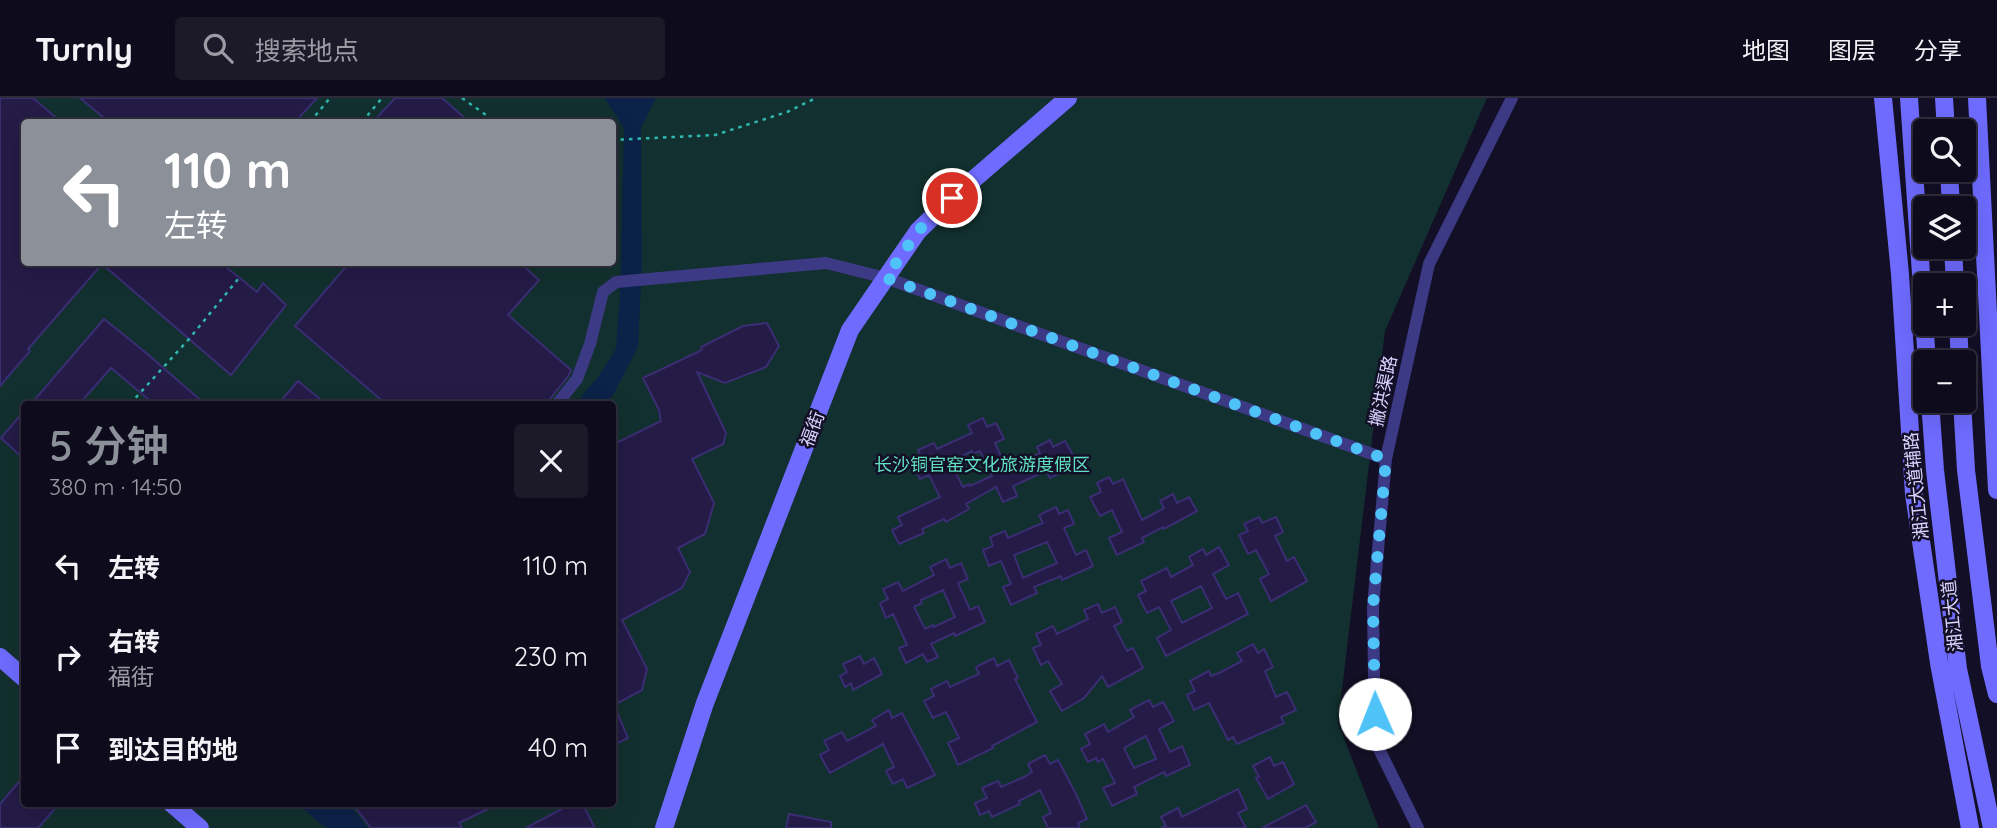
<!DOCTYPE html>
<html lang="zh">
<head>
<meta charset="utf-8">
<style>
	body { margin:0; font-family:Quicksand,"Noto Sans SC",sans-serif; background:#1c1929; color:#f1f3f6; height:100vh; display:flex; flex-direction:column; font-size:26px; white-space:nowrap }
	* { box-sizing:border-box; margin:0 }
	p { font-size:23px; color:#9b9ba3 }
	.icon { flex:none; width:38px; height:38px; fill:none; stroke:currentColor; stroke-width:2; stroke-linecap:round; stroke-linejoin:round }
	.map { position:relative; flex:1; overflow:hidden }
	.panel { position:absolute; left:21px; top:303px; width:595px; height:406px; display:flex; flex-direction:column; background:#0e0b1c; border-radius:7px; box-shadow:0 7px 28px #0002,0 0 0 2px #2e2b3b }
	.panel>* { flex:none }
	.top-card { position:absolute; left:21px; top:21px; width:595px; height:147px; border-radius:7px; box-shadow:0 7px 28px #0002,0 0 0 2px #2e2b3b; background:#8c9099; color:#fff; overflow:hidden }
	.buttons { position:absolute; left:1913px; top:21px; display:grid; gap:14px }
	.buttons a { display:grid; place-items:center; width:63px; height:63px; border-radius:7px; background:#0e0b1c; box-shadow:0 7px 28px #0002,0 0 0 2px #2e2b3b; font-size:35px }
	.pin { position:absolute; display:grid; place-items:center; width:60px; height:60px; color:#fff; margin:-30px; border:4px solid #fff; border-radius:50%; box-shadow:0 2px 7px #0007 }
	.me { position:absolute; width:77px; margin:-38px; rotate:359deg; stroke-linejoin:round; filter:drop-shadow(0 0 5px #0008) }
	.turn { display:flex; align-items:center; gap:24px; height:147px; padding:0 28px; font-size:32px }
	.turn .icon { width:91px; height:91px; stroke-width:2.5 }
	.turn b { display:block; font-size:49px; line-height:60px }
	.round { display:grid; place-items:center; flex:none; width:74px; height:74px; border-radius:7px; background:#1c1929 }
	.headline { display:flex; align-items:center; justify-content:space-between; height:119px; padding:0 28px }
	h1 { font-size:42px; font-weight:600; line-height:52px; color:#8c9099 }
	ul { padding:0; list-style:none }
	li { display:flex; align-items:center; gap:21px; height:91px; padding:0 28px }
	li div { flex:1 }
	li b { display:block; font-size:26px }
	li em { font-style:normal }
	header { display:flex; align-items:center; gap:42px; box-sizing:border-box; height:98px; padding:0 35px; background:#0e0b1c; border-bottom:2px solid #2e2b3b }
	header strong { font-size:33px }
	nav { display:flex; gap:38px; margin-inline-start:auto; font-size:24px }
	.search { width:490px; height:63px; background:#1c1929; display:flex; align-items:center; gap:18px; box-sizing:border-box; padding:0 24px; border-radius:7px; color:#9b9ba3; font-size:26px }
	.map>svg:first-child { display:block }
	.green { fill:#12302f; fill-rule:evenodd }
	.water { fill:#0c2248 }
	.building { fill:#241b47; stroke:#3b2d73; stroke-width:2; fill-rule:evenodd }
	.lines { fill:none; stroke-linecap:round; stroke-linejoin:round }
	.path { stroke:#2fb8b0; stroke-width:2.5; stroke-dasharray:3.5 5; stroke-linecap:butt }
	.street { stroke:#3d3a85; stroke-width:12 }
	.secondary { stroke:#6f6bff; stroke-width:18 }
	.route { stroke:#4fc3f7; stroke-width:12; stroke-dasharray:0 21.6 }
	.labels { text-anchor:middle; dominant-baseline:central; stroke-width:5; stroke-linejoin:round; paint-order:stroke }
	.street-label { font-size:18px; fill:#d9d4ff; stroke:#130f26 }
	.park-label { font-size:18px; fill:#5fe0c0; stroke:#130f26 }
</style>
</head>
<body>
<header>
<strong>Turnly</strong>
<div class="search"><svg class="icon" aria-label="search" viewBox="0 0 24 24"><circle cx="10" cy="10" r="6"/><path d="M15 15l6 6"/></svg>搜索地点</div>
<nav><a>地图</a><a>图层</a><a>分享</a></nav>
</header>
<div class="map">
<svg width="1997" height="730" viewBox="0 0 1997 730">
	<rect width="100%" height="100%" fill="#130f26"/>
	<!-- green -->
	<path class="green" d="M0,0H1487L1385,233L1338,625L1379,730H0ZM24,24H612V164H24ZM24,306H612V705H24Z"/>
	<!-- water -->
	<path class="water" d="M605,0H656L641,30L642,166L638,249L613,297L605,306H575L598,279L616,251L620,197L624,30Z
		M296,705H348L368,730H326Z"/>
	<!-- building -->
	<path class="building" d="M0,0H33L61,24H24V164H220L257,194L263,185L286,207L231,277L102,166L28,251L30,253L0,288Z
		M80,0H317L295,24H109Z
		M395,0H442L469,24H373Z
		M350,164H519L539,182L508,217L571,272L569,277L550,301L548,306H386L295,228Z
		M104,221L145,254L205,306H154L111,270L79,306H31Z
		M767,225L779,248L766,269L725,285L697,274L726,335L723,346L692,361L714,405L705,436L678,450L690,474L682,490L622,522L647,571L642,592L614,607L628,640L612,648V347L661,323L659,312L643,280L702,252L701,249L743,228Z
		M298,283L326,306H278Z
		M24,313V361L1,340Z
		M983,320L987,329L996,325L1004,341L995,345L1007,372L1040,355L1037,349L1050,342L1053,349L1065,343L1073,357L1059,364L1064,373L1050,380L1046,373L1013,388L1017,398L1003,404L996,389L966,406L969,411L946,424L944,421L922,431L924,435L899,446L892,432L902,427L898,419L940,399L929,377L920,381L912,364L922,360L918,352L934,345L937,351L972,335L968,327ZM972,353L973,356L980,353L992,378L970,388L969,386L963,389L950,364Z
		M1109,379L1113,386L1123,381L1142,422L1164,410L1160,403L1173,396L1177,405L1189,399L1197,413L1164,431L1163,429L1142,440L1144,444L1117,457L1109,440L1122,434L1112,412L1100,418L1090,399L1101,394L1097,385Z
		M1056,409L1059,416L1068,412L1074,426L1064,430L1076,457L1086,452L1093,468L1062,482L1061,478L1034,489L1037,495L1011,507L1003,489L1011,486L1001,463L989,468L983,452L993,448L990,439L1005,433L1008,440L1033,429L1043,425L1039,417ZM1047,444L1057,465L1023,480L1014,457Z
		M1259,419L1262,425L1276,419L1283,434L1275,438L1287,463L1294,459L1307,483L1271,503L1260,481L1269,476L1256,452L1248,456L1239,437L1248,433L1244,426Z
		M1219,449L1229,467L1213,476L1226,501L1238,495L1248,516L1166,558L1157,540L1171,532L1159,509L1147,515L1138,497L1146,493L1141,483L1167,470L1171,479L1193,467L1189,459L1203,451L1206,457ZM1201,488L1212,510L1182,525L1171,503Z
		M946,461L950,470L961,465L968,481L958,485L970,512L978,508L985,524L955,538L954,535L931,546L938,559L927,564L923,556L906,565L899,550L907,547L893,516L886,520L880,505L888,501L883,491L898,484L903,493L934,477L930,469ZM943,492L955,519L934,529L933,527L925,531L914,509L922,505L921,502Z
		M1098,506L1102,515L1115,509L1122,524L1114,528L1127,553L1133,550L1143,570L1108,589L1102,578L1084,600L1062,613L1050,593L1062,586L1048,563L1041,567L1033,550L1041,547L1036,536L1053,528L1057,536L1088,521L1084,512Z
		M1253,546L1258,555L1264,551L1273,569L1265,573L1276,599L1287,594L1296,612L1281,619L1284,625L1237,646L1233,639L1228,642L1209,605L1194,612L1187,597L1195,593L1190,583L1209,573L1211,578L1219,575L1242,563L1237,555Z
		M860,558L864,566L874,560L882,576L853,592L851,585L845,589L840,578L847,574L843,566Z
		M994,560L997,568L1009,562L1018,580L1015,581L1037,624L992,648L993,650L958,667L948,645L959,640L946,614L933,620L924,603L934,598L931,591L947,583L950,589L979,576L976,569Z
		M1149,602L1153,609L1163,604L1174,623L1159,631L1170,654L1182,648L1190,667L1166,678L1164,674L1134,689L1137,696L1112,708L1103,690L1115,685L1103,661L1098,664L1096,660L1088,664L1081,651L1090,646L1085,636L1104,626L1108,634L1134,619L1130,612ZM1146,638L1156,661L1134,670L1124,650Z
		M889,612L892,620L902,615L935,677L907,690L903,681L893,686L886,673L894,669L883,646L830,675L820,657L829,652L824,643L842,634L847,643L876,628L872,622Z
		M1045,657L1050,666L1058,662L1076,696L1087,721L1078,725L1080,730H1048L1043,719L1051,715L1040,692L1019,703L1020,706L992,719L989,713L980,717L975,705L987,700L982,690L998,683L1001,689L1024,679L1032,674L1028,666Z
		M1270,659L1274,668L1283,664L1294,686L1268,701L1256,680L1259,679L1253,668Z
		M24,678V705H60L38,730H0V706Z
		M1238,691L1247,711L1238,715L1246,730H1161L1166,728L1161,719L1178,710L1182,719Z
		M352,705H500L459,725L462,730H371Z
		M573,705H582L595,730H526Z
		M1306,707L1316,724L1305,730H1262Z
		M789,716L831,724V730H786Z"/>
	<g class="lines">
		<!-- path -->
		<path class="path" d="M462,0L496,24
			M310,24L330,0
			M362,24L382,0
			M612,42L715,37L787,14L816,0
			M130,306L189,241L239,180"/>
		<!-- street -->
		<path class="street" d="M557,306L577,281L590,246L603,194L616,184L826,165L886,180L1386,361
			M1418,730L1375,643L1373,509L1386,361L1429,166L1512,0"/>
		<!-- secondary -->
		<path class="secondary" d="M1883,0L1900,176L1914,396L1939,565L1970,730
			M1909,0L1927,264
			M1944,0L1946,33
			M1977,0L1997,392
			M1949,72L1951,110
			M1953,149L1955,187
			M1958,226L1960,264
			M1930,303L1935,372L1958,571L1992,730
			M1962,303L1966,372L1990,568L1997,596
			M0,559L24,580
			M171,705L200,730
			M664,730L705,605L850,232L918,133L952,100L1068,0"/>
	</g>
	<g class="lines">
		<!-- route -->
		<path class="route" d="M952,100L918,133L886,180L1386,361L1373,509L1375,616"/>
	</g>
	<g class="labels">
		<!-- street labels -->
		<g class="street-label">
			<text transform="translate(1383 293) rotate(-78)">撇洪渠路</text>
			<text transform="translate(812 331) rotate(-69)">福街</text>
			<text transform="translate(1916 388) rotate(-96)">湘江大道辅路</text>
			<text transform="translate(1952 518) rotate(-96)">湘江大道</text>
		</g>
		<!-- park labels -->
		<g class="park-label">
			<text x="982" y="366">长沙铜官窑文化旅游度假区</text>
		</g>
	</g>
</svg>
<div class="buttons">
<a><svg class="icon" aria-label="search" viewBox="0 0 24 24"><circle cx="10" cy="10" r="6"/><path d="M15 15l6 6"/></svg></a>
<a><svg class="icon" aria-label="layers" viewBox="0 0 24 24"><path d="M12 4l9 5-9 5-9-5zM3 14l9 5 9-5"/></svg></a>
<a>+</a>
<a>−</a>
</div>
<div class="pin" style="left:952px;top:100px;background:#d93025"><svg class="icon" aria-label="arrive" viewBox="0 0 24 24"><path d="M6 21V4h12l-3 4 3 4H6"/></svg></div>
<svg class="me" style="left:1375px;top:616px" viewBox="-20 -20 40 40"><circle r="19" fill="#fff"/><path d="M0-13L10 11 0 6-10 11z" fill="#4fc3f7"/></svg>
<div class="top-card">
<div class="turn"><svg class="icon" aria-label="left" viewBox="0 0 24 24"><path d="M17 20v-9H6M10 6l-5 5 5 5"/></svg><div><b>110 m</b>左转</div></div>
</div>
<section class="panel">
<div class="headline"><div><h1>5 分钟</h1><p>380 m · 14:50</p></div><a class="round"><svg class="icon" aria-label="close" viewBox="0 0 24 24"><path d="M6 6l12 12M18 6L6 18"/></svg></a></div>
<ul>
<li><svg class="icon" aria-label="left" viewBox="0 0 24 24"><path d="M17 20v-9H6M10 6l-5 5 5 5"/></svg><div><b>左转</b></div><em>110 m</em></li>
<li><svg class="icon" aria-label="right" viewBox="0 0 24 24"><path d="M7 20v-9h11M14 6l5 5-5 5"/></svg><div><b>右转</b><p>福街</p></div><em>230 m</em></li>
<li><svg class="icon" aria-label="arrive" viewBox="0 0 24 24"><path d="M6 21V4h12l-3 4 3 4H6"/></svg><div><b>到达目的地</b></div><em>40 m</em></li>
</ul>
</section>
</div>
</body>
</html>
